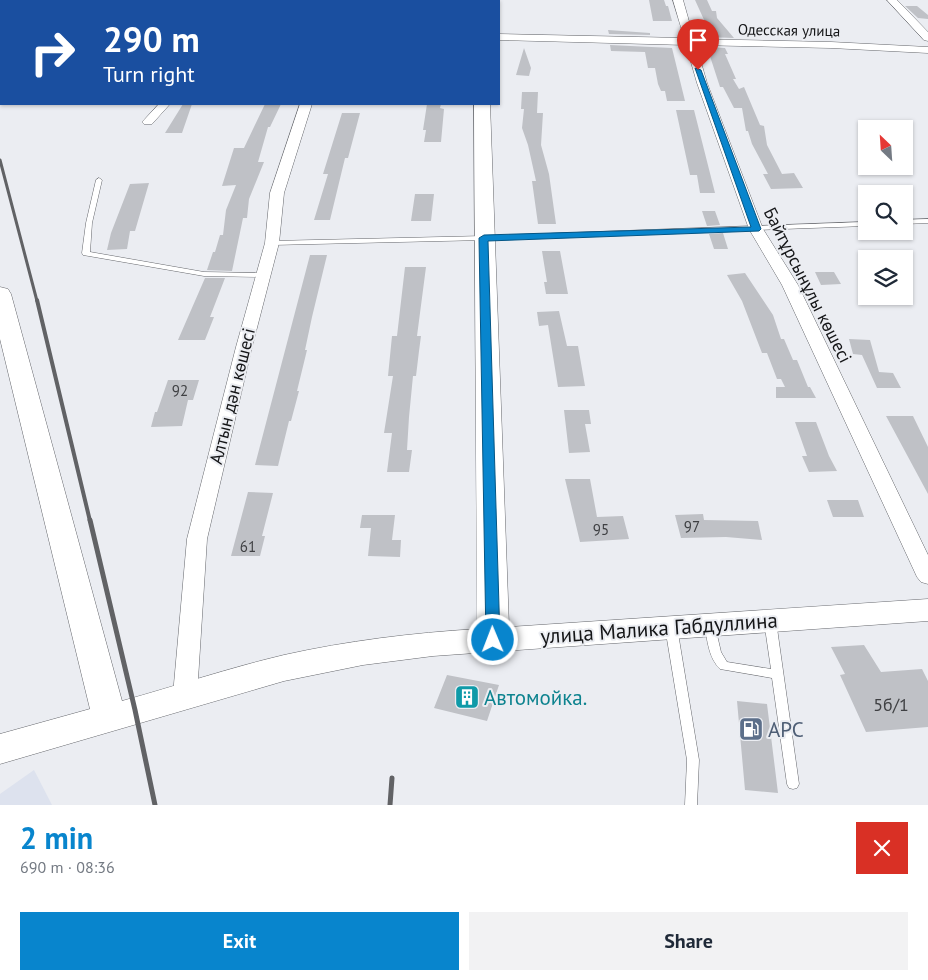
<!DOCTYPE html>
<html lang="en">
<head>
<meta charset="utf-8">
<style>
	body { margin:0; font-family:"PT Sans",sans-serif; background:#f2f2f3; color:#1f2937; height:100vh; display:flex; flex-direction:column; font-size:19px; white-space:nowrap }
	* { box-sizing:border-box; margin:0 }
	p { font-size:16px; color:#747a83 }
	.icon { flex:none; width:28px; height:28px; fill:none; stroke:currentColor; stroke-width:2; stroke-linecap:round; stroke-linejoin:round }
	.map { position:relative; height:805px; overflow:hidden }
	.details { display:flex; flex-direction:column; background:#fff; flex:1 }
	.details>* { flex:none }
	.guide { position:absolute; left:0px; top:0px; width:500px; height:105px; box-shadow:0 1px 4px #0004; background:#1a4fa0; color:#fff; overflow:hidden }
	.needle { width:32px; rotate:335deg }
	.controls { position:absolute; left:858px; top:120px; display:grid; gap:10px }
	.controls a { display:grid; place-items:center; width:55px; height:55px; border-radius:0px; background:#fff; box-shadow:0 1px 4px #0004; font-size:25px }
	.pin { position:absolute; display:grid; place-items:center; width:42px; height:42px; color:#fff; margin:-51px -21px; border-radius:50% 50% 50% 0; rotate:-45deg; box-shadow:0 0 5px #0007 }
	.pin .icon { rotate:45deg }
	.me { position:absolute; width:55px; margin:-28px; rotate:359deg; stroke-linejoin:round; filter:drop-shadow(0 0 4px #0008) }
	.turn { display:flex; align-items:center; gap:18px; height:105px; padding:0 20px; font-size:22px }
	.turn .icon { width:65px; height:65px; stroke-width:2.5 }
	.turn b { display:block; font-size:35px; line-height:42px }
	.round { display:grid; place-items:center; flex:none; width:52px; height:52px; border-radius:0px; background:#f2f2f3 }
	.headline { display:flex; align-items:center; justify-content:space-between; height:85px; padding:0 20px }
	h1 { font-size:30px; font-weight:600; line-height:38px; color:#0885cd }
	.button { display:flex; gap:10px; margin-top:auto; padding:10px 20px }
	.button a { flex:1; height:58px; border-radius:0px; background:#0885cd; color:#fff; font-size:20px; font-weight:600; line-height:58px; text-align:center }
	.button a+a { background:#f2f2f3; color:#1f2937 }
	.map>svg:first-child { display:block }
	.built { fill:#dde2ee }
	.building { fill:#bfc1c6 }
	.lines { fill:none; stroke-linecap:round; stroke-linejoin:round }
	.lane-casing { stroke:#65676c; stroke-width:1 }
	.street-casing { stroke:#65676c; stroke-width:1 }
	.secondary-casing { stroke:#65676c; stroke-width:1 }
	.lane { fill:#fff; fill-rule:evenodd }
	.street { fill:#fff; fill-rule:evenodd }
	.secondary { fill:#fff; fill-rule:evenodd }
	.rail-far2 { stroke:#616265; stroke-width:3 }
	.rail-far1 { stroke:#616265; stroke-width:4 }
	.rail { stroke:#616265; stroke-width:5 }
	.route { fill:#0885cd; stroke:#055685 }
	.labels { text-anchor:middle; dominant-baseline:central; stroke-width:4; stroke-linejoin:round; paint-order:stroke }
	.far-street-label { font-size:15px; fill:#141517; stroke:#ebedf2 }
	.number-label { font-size:15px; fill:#3f4043 }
	.street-label { font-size:18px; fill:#141517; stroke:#ebedf2 }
	.near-number-label { font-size:18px; fill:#3f4043 }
	.near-street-label { font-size:21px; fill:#141517; stroke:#ebedf2 }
	.near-culture-label { font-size:21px; fill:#0d838f; stroke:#ebedf2; text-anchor:start }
	.near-service-label { font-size:21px; fill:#4e5e75; stroke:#ebedf2; text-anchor:start }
</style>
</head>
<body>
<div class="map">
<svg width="928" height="805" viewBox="0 0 928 805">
	<rect width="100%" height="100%" fill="#ebedf2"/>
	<!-- built -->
	<path class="built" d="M34,770L52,805H0V794Z"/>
	<!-- building -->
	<path class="building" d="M649,0H664L666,6H668L672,21H653Z
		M695,0H707L712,11H716L717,18L734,38L706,37L705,22Z
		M905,6H917L928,15V19L918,18Z
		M608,30L650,33V35L609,34Z
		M610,45L672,48L685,101H667L665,91H661L658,84L655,68H648L645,52L611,51Z
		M707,47L725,48L728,54H725L736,79H733L739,89L744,87L760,125L764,126L767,145L782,174L794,173L803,188L771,189L763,174H768L752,144L748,131H746L742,108H734L723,87H720Z
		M524,48L531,68L529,76L516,75Z
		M522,92H538L537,113H543L541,145L549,174L556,224H538L532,181H536L528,145L522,128L524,109H521Z
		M183,104H192L182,133H165Z
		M265,104H281L270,127H268L258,162H264L249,199L247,218H243L232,271L207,270L213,252H215L220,235H223L226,210L236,185L222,186L234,148H244Z
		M427,104H441L440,108L444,109L441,142H424L426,130H423Z
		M676,110H694L715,193H700L697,175H690Z
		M342,113H360L348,158H345L330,220H314L328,174H323Z
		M149,183L135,231H130L127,249L107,250L111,233L130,184Z
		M415,194H434L431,221H411Z
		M702,211H715L720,225L707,226Z
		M723,233L728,249H714L709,234Z
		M542,251H560L568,294H546L544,282H547Z
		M310,255H327L312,317L305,350H307L297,391H299L291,421H289L278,466L255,465Z
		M405,267H426L417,336H421L419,351L416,376H413L409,417L407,450H412L409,472H387L392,433H384L393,376H388L392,336H397Z
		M815,272H834L841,284L821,285Z
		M745,273L773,315L781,339H784L793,360H797L808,387H810L816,398H776V387H785L781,379H777L767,353H762L742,301L727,275Z
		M205,278H225L210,317H214L205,340H178Z
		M559,311L567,346H578L585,386L558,387L548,325L539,326L537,312Z
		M849,339L870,340L879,372L893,373L901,388H877L862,355L853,354Z
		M168,380H199L193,400H188L182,426L151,427L155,412H157Z
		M564,410H589L591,424H585L590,452L569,453Z
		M886,416H913L928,447V494Z
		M795,422H816L829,456L837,471L809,472L802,456H807Z
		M565,479H590L597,517L623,516L629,539L580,542Z
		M248,492L273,493L262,536H265L260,556H231Z
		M827,500H858L864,517H833Z
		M703,514L704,520L758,521L762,540L726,537L681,538L675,515Z
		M362,515H395L392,540H401L400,557L368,556L371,528H360Z
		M864,645L881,672L922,669L928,681V727L866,732L840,675L845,674L831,647Z
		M447,675L499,685L487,721L434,708Z
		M737,701L767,704L778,793L745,790Z"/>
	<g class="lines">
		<defs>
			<path id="lane" d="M99,178L102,180L92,223L90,252L204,272L263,273L267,275L263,277L204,276L83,255L82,253L86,223L96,180Z
				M928,219V223L904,224V220Z
				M866,222V226L484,240L272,245L268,243L272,241L484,236Z
				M770,617L774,618L776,621L799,784L797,788L793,789L789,788L787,784L772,678L720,669C708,657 708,641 704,625L706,622L710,621L714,622L721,652L727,662L771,669L764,621L766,618Z
				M671,623L675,624L677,627L699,760L697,805H685L687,760L665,627L667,624Z"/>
			<path id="street" d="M335,0H345V1H336Z
				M673,0H683L694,39L831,42L928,47V53L831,48L696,45L707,83L763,229L798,285L928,555V584L921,582L917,577L782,285L749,229L697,83L686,45L499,40V34L684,38Z
				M887,0H897L928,32V41L924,40Z
				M159,104H170L152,124H144L142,122L144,120Z
				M300,104H312L284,193L279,243L252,347L207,539L197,695L193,702L185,704L177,702L173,695L187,539L236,347L265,243L270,193Z"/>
			<path id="secondary" d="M474,0H488V1H475Z
				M474,104H490L509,627L928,599V621L433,656L363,665L284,681L0,764V734L90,709L0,339V287L8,289L11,294L122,701C176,686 229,668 284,655C347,641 412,633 477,629Z"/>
		</defs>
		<!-- lane casing -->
		<use href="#lane" class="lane-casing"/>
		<!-- street casing -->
		<use href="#street" class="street-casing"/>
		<!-- secondary casing -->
		<use href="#secondary" class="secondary-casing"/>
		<!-- lane -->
		<use href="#lane" class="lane"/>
		<!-- street -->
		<use href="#street" class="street"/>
		<!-- secondary -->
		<use href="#secondary" class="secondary"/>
		<!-- rail-far2 -->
		<path class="rail-far2" d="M0,160L37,301"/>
		<!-- rail-far1 -->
		<path class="rail-far1" d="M37,300L90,521"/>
		<!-- rail -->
		<path class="rail" d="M90,520L135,710L155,805
			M390,805L392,778"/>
	</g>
	<!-- route -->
	<path class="route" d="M695,68L701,70L761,229L759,231L488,241L500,640L498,644L493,645L488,644L486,640L479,238L484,235L751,227Z"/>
	<!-- icons -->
	<defs>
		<symbol id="building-square" viewBox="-11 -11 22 22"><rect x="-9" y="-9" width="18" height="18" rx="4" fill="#0f9aa8" stroke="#ebedf2"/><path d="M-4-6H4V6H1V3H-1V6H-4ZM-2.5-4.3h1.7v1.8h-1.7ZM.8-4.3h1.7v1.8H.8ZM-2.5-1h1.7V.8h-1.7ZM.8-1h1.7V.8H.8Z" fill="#fff"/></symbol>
		<symbol id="fuel-square" viewBox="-11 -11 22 22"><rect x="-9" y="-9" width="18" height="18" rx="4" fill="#5c6f8a" stroke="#ebedf2"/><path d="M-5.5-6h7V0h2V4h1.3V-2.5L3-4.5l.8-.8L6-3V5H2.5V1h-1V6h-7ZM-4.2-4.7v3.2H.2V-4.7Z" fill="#fff"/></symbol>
	</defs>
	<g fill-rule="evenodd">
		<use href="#building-square" x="453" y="683" width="28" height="28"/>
		<use href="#fuel-square" x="737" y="715" width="28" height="28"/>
	</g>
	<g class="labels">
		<!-- far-street labels -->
		<g class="far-street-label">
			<text transform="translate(789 30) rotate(1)">Одесская улица</text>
		</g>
		<!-- number labels -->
		<g class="number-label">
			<text x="180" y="390">92</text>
			<text x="692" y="526">97</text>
			<text x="601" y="529">95</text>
			<text x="248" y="546">61</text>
		</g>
		<!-- street labels -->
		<g class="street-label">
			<text transform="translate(808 285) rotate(63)">Байтұрсынұлы көшесі</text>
			<text transform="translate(232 396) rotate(-76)">Алтын дән көшесі</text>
		</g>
		<!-- near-number labels -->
		<g class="near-number-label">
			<text x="891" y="704">5б/1</text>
		</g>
		<!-- near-street labels -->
		<g class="near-street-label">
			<text transform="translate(659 628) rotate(-4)">улица Малика Габдуллина</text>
		</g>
		<!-- near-culture labels -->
		<g class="near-culture-label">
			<text x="484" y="697">Автомойка.</text>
		</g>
		<!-- near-service labels -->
		<g class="near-service-label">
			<text x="768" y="729">АРС</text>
		</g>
	</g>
</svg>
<div class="controls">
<a><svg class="needle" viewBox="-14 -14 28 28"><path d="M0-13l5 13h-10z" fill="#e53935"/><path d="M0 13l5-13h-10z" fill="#747a83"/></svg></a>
<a><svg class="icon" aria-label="search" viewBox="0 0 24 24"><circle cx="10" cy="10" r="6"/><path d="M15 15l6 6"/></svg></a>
<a><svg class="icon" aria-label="layers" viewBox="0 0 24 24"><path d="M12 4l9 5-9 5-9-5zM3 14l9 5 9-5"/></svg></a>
</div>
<div class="pin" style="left:698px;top:70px;background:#d93025"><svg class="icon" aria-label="arrive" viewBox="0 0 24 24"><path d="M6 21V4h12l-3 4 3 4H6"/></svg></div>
<svg class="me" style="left:493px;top:640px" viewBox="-20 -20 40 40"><circle r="17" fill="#0885cd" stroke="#fff" stroke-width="3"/><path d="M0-11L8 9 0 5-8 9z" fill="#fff"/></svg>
<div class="guide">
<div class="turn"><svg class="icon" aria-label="right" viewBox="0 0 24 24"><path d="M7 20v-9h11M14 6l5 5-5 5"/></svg><div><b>290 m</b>Turn right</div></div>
</div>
</div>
<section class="details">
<div class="headline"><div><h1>2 min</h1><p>690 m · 08:36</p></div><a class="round" style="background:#d93025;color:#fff"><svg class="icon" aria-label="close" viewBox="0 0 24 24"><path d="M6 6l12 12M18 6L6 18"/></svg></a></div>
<div class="button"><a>Exit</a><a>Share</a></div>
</section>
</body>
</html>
